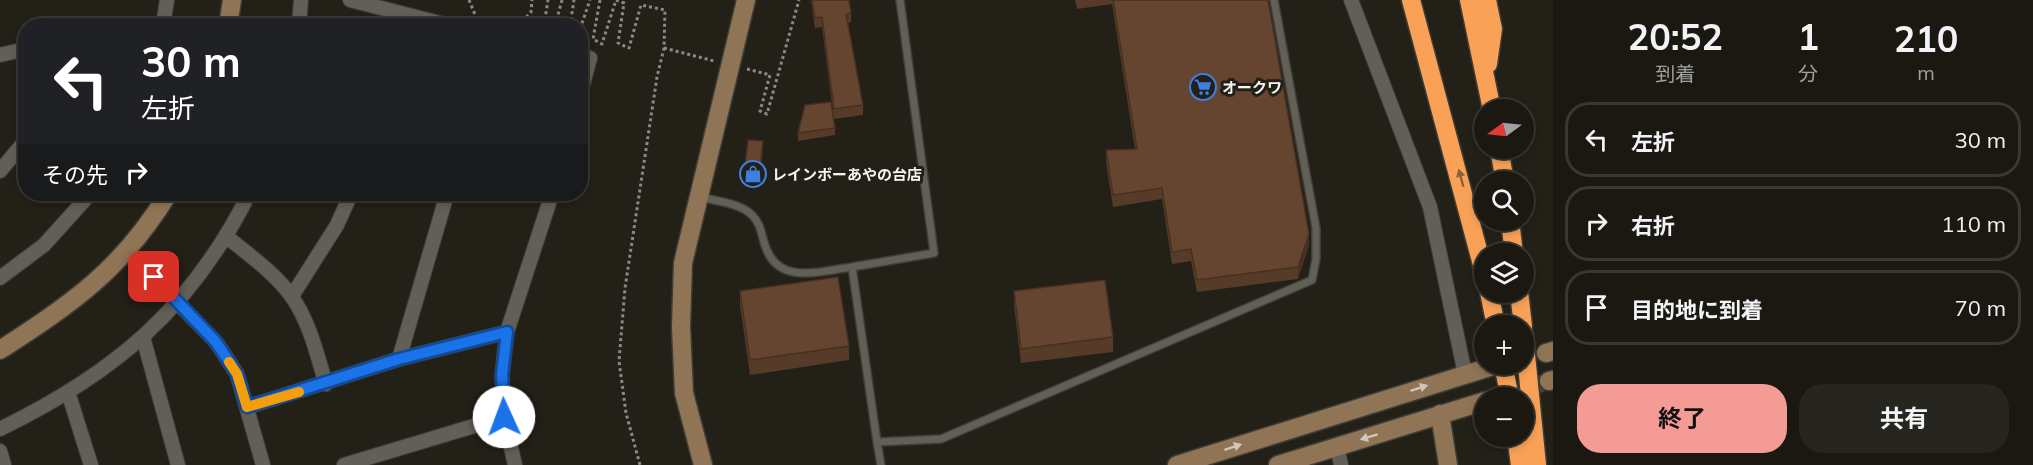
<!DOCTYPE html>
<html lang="ja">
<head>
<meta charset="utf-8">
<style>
	body { margin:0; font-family:Mulish,"Noto Sans JP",sans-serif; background:#27251f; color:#f1f3f6; height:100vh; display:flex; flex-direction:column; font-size:22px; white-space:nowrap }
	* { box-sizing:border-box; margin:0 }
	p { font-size:20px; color:#9fa09f }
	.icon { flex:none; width:33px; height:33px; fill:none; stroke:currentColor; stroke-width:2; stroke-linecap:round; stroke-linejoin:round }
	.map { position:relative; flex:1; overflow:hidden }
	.details { display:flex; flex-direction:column; background:#1a1811; width:480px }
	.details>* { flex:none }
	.banner { position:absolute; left:18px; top:18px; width:570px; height:183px; border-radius:24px; box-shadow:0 3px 9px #0003,0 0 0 2px #383731; background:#202124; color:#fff; overflow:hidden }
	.needle { width:39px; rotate:255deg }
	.controls { position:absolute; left:1474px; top:99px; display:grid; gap:12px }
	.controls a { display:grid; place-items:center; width:60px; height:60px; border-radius:50%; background:#1a1811; box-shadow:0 3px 9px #0003,0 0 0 2px #383731; font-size:30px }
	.pin { position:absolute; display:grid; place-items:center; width:51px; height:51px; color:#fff; margin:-26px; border-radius:12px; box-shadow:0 3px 9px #0006 }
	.me { position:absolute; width:66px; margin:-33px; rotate:358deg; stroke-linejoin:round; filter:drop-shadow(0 0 4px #0008) }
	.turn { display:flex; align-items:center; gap:21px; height:126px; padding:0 24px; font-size:27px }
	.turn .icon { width:78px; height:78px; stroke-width:2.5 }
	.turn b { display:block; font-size:42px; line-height:51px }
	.then { display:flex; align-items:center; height:57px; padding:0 24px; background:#0003; gap:12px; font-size:22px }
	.eta { display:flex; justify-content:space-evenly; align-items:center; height:102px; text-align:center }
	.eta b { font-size:36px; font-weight:700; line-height:42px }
	.button { display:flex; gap:12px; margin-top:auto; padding:12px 24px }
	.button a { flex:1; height:69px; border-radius:24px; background:#f59b96; color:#111; font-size:24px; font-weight:700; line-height:69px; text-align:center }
	.button a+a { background:#27251f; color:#f1f3f6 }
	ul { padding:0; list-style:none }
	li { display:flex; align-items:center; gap:18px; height:75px; margin:0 12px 9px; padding:0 12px; border:3px solid #383731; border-radius:24px }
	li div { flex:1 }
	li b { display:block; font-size:22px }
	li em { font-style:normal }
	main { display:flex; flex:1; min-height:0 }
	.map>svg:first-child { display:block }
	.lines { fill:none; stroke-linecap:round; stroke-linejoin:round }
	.secondary-tunnel { stroke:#424037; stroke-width:18; stroke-dasharray:18 9; stroke-linecap:butt }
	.lane-casing { stroke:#3e3d37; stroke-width:10 }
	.street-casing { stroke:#3e3d37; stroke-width:16 }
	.secondary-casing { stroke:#3e3d37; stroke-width:21 }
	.highway-casing { stroke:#3e3d37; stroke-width:21 }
	.path { stroke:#8b8982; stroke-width:3; stroke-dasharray:3 3; stroke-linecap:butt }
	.lane { stroke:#626056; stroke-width:7 }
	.street { stroke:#626056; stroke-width:14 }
	.secondary { stroke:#8f7456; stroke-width:18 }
	.highway { stroke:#f9a157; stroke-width:18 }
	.wall { fill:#573b29 }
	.shaded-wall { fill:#473022 }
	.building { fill:#654530; stroke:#473022; stroke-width:1.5 }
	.oneway { fill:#8e6037 }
	.oneway2 { fill:#d1c7b9 }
	.route-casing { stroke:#114b97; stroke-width:15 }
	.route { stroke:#1a73e8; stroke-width:10 }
	.slow { stroke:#f59e0b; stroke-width:10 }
	.labels { text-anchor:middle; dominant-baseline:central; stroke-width:6; stroke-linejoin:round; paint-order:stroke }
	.poi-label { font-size:15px; font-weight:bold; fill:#f5f4ee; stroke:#222017; text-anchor:start }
</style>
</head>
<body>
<main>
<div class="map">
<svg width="1553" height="465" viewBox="0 0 1553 465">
	<rect width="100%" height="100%" fill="#222017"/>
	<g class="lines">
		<!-- secondary-tunnel -->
		<path class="secondary-tunnel" d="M1499,396L1549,381"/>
		<defs>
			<path id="lane" d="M700,197C716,201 740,203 752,215C761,224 761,234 765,245C777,286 820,271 852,267L877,442L941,439L1312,280L1316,259V228L1274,0
				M852,267L934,253L900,0
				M877,442L881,465"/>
			<path id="street" d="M350,0L451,26
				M1351,0L1430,207L1465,374
				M163,26L167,0
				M299,26L301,0
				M0,55L26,49
				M580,56L590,58L580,95
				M0,171L26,140
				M227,237C249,255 276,274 292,297C310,323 317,355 326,384
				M128,252L216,342L237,374L263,465
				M0,278L44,245L90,194
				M292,296L337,225L351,194
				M143,337L178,465
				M399,359L447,194
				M68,392L91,465
				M247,407L399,359L507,332
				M0,429C115,373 191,309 249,194
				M1337,447L1341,465
				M0,451L4,465
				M344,465L504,417
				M515,465L504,417L502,375L507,332L552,194"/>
			<path id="secondary" d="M228,26L232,0
				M0,350C74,302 121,270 168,194
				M1546,353L1553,351
				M1549,381L1553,380
				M1440,414L1448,465
				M703,465L684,393L681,327L683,263L746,0
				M1177,465L1490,367
				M1278,465L1485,401"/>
			<path id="highway" d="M1411,0L1485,276
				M1469,0L1492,110
				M1487,0L1493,29L1488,64
				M1499,148L1505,182
				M1510,220L1514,254
				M1489,292L1496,326
				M1519,292L1523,326
				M1524,335L1537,465
				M1503,364L1510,398
				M1516,436L1520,465"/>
		</defs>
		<!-- lane casing -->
		<use href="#lane" class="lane-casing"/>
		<!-- street casing -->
		<use href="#street" class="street-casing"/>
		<!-- secondary casing -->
		<use href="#secondary" class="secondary-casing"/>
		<!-- highway casing -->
		<use href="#highway" class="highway-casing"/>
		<!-- path -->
		<path class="path" d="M469,0L479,24L508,26
			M600,0L593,39L602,44L616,0L624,3L618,43L629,48L641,5L665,10L664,48L657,77L625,288L619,361L626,413L640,465
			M518,26L531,12L532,0
			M544,26L548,0
			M555,26L562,0
			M570,26L574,0
			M580,29L590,0
			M664,48L714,61
			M747,69L770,75L760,111L767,114L799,0"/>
		<!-- lane -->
		<use href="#lane" class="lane"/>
		<!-- street -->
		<use href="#street" class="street"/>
		<!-- secondary -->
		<use href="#secondary" class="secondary"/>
		<!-- highway -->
		<use href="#highway" class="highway"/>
	</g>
	<!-- wall -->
	<path class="wall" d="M811,0H849L851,13V22L848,23L863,105V115L834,119L822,27L815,28Z
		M1075,0H1268L1309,245L1298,279L1197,292L1191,261L1172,264L1162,199L1113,207L1106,162V150L1135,149L1112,4L1077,9Z
		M835,128V135L798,141V133Z
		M763,149L759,184L744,182V174Z
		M740,291L849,346V360L750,375L740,305Z
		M1014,291L1113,337V352L1021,363L1014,305Z"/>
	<!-- shaded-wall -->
	<path class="shaded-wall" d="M763,141V149L759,184V176Z
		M1309,234V245L1298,279V267Z"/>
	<!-- building -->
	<path class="building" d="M812,0H849L851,13L846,14L863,105L834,109L822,17L815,18Z
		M1113,0H1268L1309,234L1298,267L1197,280L1191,249L1172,252L1162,188L1113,195L1106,150L1137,149Z
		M831,102L835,128L798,133L805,105Z
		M748,140L763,141L759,176L744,174Z
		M838,277L849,346L750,360L740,291Z
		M1105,280L1113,337L1021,349L1014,291Z"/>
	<!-- one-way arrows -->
	<defs><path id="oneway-solid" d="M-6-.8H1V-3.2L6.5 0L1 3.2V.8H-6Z" transform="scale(1.5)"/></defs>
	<use class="oneway" href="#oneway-solid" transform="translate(1461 178) rotate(-105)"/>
	<g class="oneway2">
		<use href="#oneway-solid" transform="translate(1419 388) rotate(-18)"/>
		<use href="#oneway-solid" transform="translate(1369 437) rotate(163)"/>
		<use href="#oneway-solid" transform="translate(1233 447) rotate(-18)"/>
	</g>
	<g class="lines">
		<defs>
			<path id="route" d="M154,277L216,342L237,374L247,407L399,359L507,332L502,375L504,417"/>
		</defs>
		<!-- route casing -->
		<use href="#route" class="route-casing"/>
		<!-- route -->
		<use href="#route" class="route"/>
		<!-- slow -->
		<path class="slow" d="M229,362L237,374L247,407L299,392"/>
	</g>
	<!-- icons -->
	<defs>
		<symbol id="supermarket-ring" viewBox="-11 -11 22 22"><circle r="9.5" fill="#222017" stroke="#3f7fe0" stroke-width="1.5"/><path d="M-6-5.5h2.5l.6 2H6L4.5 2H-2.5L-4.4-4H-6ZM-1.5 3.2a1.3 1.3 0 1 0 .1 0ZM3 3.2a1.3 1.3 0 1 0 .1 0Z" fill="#3f7fe0"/></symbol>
		<symbol id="shop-ring" viewBox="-11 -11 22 22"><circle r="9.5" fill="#222017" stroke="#3f7fe0" stroke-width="1.5"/><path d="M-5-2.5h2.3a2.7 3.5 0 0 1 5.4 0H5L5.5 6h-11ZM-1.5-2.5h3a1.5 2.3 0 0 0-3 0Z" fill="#3f7fe0"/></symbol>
	</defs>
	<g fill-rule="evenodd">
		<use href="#supermarket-ring" x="1188" y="72" width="30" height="30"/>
		<use href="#shop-ring" x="738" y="159" width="30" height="30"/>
	</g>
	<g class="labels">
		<!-- poi labels -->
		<g class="poi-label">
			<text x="1222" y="87">オークワ</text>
			<text x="772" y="174">レインボーあやの台店</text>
		</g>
	</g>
</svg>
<div class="controls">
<a><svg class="needle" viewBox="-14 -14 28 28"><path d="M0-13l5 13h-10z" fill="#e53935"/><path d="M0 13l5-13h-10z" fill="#9fa09f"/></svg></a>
<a><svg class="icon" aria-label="search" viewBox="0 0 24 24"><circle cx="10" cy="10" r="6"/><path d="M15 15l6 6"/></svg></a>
<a><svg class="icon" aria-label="layers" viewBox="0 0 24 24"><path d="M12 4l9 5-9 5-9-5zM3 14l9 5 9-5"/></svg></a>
<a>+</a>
<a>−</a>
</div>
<div class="pin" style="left:154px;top:277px;background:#d93025"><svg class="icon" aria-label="arrive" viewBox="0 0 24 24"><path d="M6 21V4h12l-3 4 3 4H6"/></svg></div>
<svg class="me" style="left:504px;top:417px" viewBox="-20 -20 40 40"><circle r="19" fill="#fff"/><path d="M0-13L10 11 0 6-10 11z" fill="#1a73e8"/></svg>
<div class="banner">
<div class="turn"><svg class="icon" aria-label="left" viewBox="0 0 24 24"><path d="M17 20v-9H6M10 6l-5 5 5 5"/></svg><div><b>30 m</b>左折</div></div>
<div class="then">その先<svg class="icon" aria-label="right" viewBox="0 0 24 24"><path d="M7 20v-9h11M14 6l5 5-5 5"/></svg></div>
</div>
</div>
<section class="details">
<div class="eta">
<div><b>20:52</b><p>到着</p></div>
<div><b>1</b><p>分</p></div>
<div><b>210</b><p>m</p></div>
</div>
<ul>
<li><svg class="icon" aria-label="left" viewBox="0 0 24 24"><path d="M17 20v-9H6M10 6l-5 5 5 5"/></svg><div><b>左折</b></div><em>30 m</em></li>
<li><svg class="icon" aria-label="right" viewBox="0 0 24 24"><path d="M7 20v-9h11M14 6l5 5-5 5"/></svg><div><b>右折</b></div><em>110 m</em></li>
<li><svg class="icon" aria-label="arrive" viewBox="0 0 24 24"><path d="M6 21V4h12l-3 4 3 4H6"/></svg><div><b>目的地に到着</b></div><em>70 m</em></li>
</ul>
<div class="button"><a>終了</a><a>共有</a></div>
</section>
</main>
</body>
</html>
